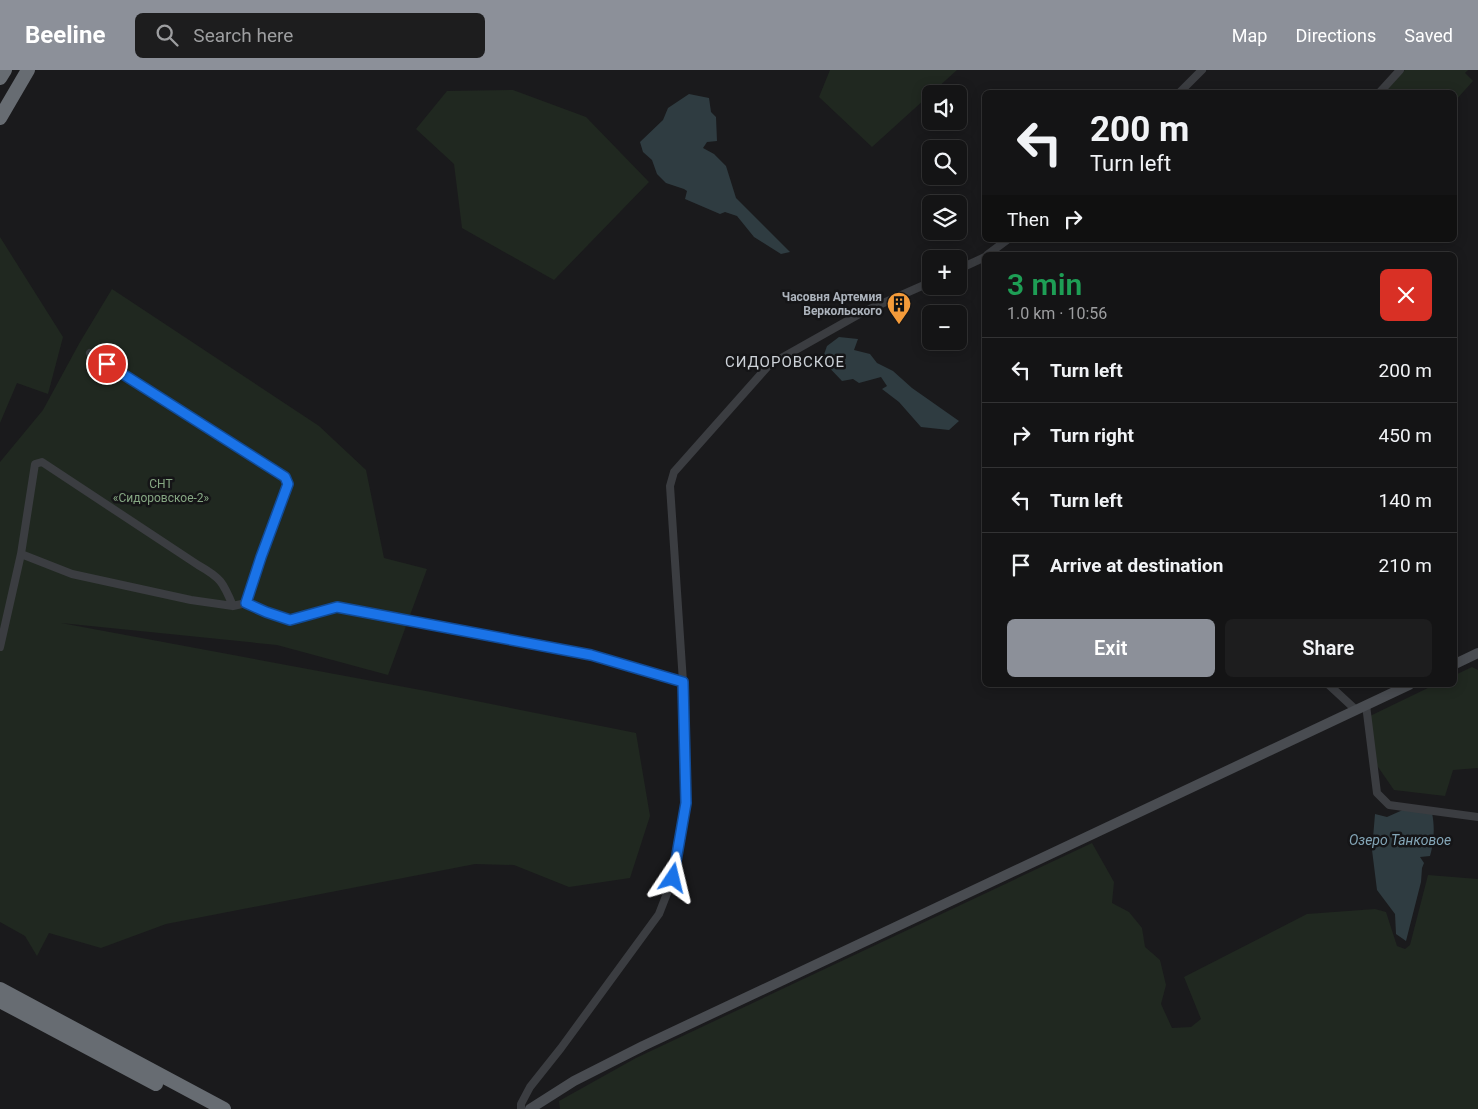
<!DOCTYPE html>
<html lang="en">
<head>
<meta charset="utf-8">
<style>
	body { margin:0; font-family:Roboto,sans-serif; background:#1d1d1e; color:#f1f3f6; height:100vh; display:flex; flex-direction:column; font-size:19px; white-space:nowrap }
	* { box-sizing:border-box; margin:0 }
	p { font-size:16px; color:#9d9ea0 }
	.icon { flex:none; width:28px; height:28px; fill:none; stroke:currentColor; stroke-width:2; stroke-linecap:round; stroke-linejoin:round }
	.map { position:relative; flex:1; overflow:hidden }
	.panel { position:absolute; left:982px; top:182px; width:475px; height:435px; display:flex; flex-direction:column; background:#141415; border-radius:8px; box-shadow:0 2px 12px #0003,0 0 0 1px #333334 }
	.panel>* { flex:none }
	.banner { position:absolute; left:982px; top:20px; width:475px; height:152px; border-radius:8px; box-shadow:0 2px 12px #0003,0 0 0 1px #333334; background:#141415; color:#f1f3f6; overflow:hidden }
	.fabs { position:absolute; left:922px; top:15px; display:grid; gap:10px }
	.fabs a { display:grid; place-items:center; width:45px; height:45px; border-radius:8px; background:#141415; box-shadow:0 2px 12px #0003,0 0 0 1px #333334; font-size:25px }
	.pin { position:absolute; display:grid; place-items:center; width:42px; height:42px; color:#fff; margin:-21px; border:2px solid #fff; border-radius:50%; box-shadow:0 1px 5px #0007 }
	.me { position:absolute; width:55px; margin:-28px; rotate:10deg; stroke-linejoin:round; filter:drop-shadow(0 0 4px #0008) }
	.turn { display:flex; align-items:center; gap:18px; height:105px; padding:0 25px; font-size:22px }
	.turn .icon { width:65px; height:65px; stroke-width:2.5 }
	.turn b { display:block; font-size:35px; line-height:42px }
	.then { display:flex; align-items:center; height:48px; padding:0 25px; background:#0003; gap:10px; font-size:19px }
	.round { display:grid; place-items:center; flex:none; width:52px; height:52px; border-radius:8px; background:#1d1d1e }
	.overview { display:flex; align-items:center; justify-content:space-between; height:85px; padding:0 25px }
	h1 { font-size:30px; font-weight:600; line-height:38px; color:#1e9e55 }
	.primary-button { display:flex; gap:10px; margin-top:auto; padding:10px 25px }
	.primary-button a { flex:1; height:58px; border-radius:8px; background:#8c9099; color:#fff; font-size:20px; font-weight:600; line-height:58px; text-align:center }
	.primary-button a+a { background:#1d1d1e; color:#f1f3f6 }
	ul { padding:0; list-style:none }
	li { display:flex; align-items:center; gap:15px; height:65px; padding:0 25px; border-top:1px solid #333334 }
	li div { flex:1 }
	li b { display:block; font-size:19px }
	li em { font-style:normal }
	header { display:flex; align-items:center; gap:30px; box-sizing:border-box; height:70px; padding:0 25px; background:#8c9099; color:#fff }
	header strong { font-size:24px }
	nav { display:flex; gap:28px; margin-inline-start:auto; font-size:18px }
	.search { width:350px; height:45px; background:#1d1d1e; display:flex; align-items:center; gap:12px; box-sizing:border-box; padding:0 18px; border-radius:8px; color:#9d9ea0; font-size:19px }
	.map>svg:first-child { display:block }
	.green { fill:#202820 }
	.water { fill:#2f3c41 }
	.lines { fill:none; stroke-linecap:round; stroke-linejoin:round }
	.street { stroke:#3b3d41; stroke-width:8 }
	.secondary { stroke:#494c51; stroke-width:10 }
	.highway { stroke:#676c72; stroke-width:14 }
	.route-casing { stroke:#114b97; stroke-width:12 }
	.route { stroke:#1a73e8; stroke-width:9 }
	.labels { text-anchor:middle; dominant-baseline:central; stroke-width:5; stroke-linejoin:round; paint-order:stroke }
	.poi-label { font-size:12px; font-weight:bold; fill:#acb3bc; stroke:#151517; text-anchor:end }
	.park-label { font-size:12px; fill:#86a783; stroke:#151517 }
	.water-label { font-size:14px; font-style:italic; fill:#84a6b7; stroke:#151517 }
	.quarter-label { font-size:15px; letter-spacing:1px; fill:#cdd2d8; stroke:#151517 }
</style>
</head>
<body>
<header>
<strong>Beeline</strong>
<div class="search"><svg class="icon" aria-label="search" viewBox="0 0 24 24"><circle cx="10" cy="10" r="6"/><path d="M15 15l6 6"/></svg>Search here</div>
<nav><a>Map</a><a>Directions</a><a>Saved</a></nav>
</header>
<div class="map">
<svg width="1478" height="1039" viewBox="0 0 1478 1039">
	<rect width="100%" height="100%" fill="#1a1a1c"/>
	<!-- green -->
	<path class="green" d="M830,0H957L872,77L819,27Z
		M1405,0H1468L1465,3L1473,11L1455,31V22H1385Z
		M513,20L586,47L649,112L554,210L462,158L454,94L416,59L447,21Z
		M0,167L63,267L48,324L17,313L0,353Z
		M112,219L319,356L366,400L384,488L427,499L388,605L277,575L61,553L426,621L636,663L650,746L630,808L569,817L514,795L475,794L166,854L101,878L49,863L37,886L25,866L0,852V392L43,340L80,272Z
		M1472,597L1478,600V698L1453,700L1445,726L1394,720L1376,694L1370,646L1434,615H1455V605Z
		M1092,773L1114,812L1112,833L1129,842L1142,858L1145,877L1160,890L1166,915L1161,934L1172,958L1191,957L1201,949L1184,907L1307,844L1375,839L1386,842L1397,876L1405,879L1410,875L1428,805L1478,809V1039H560L559,1031L636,988Z"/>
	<!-- water -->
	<path class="water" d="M689,24L709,28L711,42L716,47L717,71L707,72L703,78L714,84L726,96L736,128L790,182L781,184L754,167L737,146L725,142L720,144L685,129L687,121L684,119L666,113L657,104L652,90L643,82L640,72L663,50L668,38Z
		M839,267L858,269L854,280L870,284L877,293L893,301L912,318L959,351L949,360L921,357L899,332L882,319L887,316L881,307L859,313L853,309L842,311L822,290L827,276Z
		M1405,739L1432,743C1435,757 1434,772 1430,786L1420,787L1424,793L1422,798L1421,812L1406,871L1396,864L1395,844L1377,820L1372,780L1375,744L1387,747Z"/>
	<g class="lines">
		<!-- street -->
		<path class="street" d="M1180,22L1202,0
			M1380,22L1400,0
			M987,185L1007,170
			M959,199L985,187
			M90,283L285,407L289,414L261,487L246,533
			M21,484L72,504L191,530L233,536L246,533L266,542L290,550L337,537L591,585L683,612
			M0,577L21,484L35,394L42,392L198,495C221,508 223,512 233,536
			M1329,615L1356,640
			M1366,635L1377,723L1389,735L1478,747
			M521,1039V1034L530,1017L561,978L659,844L673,808L686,733L683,612L670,416L674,402L769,295L863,242L931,212"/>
		<!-- secondary -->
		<path class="secondary" d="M1455,594L1478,583
			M530,1039L574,1011L643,976L1409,615"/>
		<!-- highway -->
		<path class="highway" d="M0,8L5,0
			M0,48L28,0
			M0,919L224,1039
			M0,931L156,1014"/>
	</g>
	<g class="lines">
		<defs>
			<path id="route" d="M107,294L285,407L288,414L261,487L246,533L266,542L290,550L337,537L591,585L683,612L686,733L673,808"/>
		</defs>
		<!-- route casing -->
		<use href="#route" class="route-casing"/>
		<!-- route -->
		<use href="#route" class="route"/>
	</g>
	<!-- icons -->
	<defs>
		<symbol id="building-pin" viewBox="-11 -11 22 30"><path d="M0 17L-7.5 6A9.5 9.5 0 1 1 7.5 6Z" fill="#f49b3a" stroke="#151517"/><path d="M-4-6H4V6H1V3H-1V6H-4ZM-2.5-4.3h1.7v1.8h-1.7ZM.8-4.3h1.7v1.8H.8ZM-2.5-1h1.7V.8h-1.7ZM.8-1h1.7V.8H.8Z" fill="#111"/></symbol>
	</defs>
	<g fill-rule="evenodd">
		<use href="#building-pin" x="885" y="220" width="28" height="38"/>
	</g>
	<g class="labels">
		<!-- poi labels -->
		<g class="poi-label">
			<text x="882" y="227">Часовня Артемия<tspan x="882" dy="14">Веркольского</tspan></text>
		</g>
		<!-- park labels -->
		<g class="park-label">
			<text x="161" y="414">СНТ<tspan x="161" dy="14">«Сидоровское-2»</tspan></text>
		</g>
		<!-- water labels -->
		<g class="water-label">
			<text x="1400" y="770">Озеро Танковое</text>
		</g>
		<!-- quarter labels -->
		<g class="quarter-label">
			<text x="785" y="292">СИДОРОВСКОЕ</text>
		</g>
	</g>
</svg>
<div class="fabs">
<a><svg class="icon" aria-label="sound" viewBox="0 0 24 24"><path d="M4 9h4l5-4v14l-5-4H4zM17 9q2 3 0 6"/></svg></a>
<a><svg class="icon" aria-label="search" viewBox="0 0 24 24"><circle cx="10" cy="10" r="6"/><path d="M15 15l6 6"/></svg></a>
<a><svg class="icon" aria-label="layers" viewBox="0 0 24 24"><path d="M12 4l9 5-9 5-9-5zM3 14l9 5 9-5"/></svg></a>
<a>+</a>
<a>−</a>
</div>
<div class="pin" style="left:107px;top:294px;background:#d93025"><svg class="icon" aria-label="arrive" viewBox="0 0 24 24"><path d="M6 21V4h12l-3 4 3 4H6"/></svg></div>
<svg class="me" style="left:673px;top:808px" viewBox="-20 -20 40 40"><path d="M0-17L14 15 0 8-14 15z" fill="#1a73e8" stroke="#fff" stroke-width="4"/></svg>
<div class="banner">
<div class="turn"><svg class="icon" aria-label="left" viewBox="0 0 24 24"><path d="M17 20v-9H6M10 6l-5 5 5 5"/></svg><div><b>200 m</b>Turn left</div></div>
<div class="then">Then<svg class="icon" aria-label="right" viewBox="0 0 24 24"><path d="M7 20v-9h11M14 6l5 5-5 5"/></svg></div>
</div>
<section class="panel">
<div class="overview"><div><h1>3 min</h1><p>1.0 km · 10:56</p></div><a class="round" style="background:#d93025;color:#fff"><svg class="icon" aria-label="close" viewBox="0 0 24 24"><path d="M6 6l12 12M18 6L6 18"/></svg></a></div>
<ul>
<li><svg class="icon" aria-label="left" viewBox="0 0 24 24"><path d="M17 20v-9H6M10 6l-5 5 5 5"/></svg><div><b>Turn left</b></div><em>200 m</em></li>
<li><svg class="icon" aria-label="right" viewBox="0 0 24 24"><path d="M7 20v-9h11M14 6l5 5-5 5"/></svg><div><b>Turn right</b></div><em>450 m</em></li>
<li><svg class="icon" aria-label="left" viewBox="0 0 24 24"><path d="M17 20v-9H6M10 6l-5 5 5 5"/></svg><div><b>Turn left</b></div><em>140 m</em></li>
<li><svg class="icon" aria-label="arrive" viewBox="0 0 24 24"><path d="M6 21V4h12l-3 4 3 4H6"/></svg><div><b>Arrive at destination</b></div><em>210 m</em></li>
</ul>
<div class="primary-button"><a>Exit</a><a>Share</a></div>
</section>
</div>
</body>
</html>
